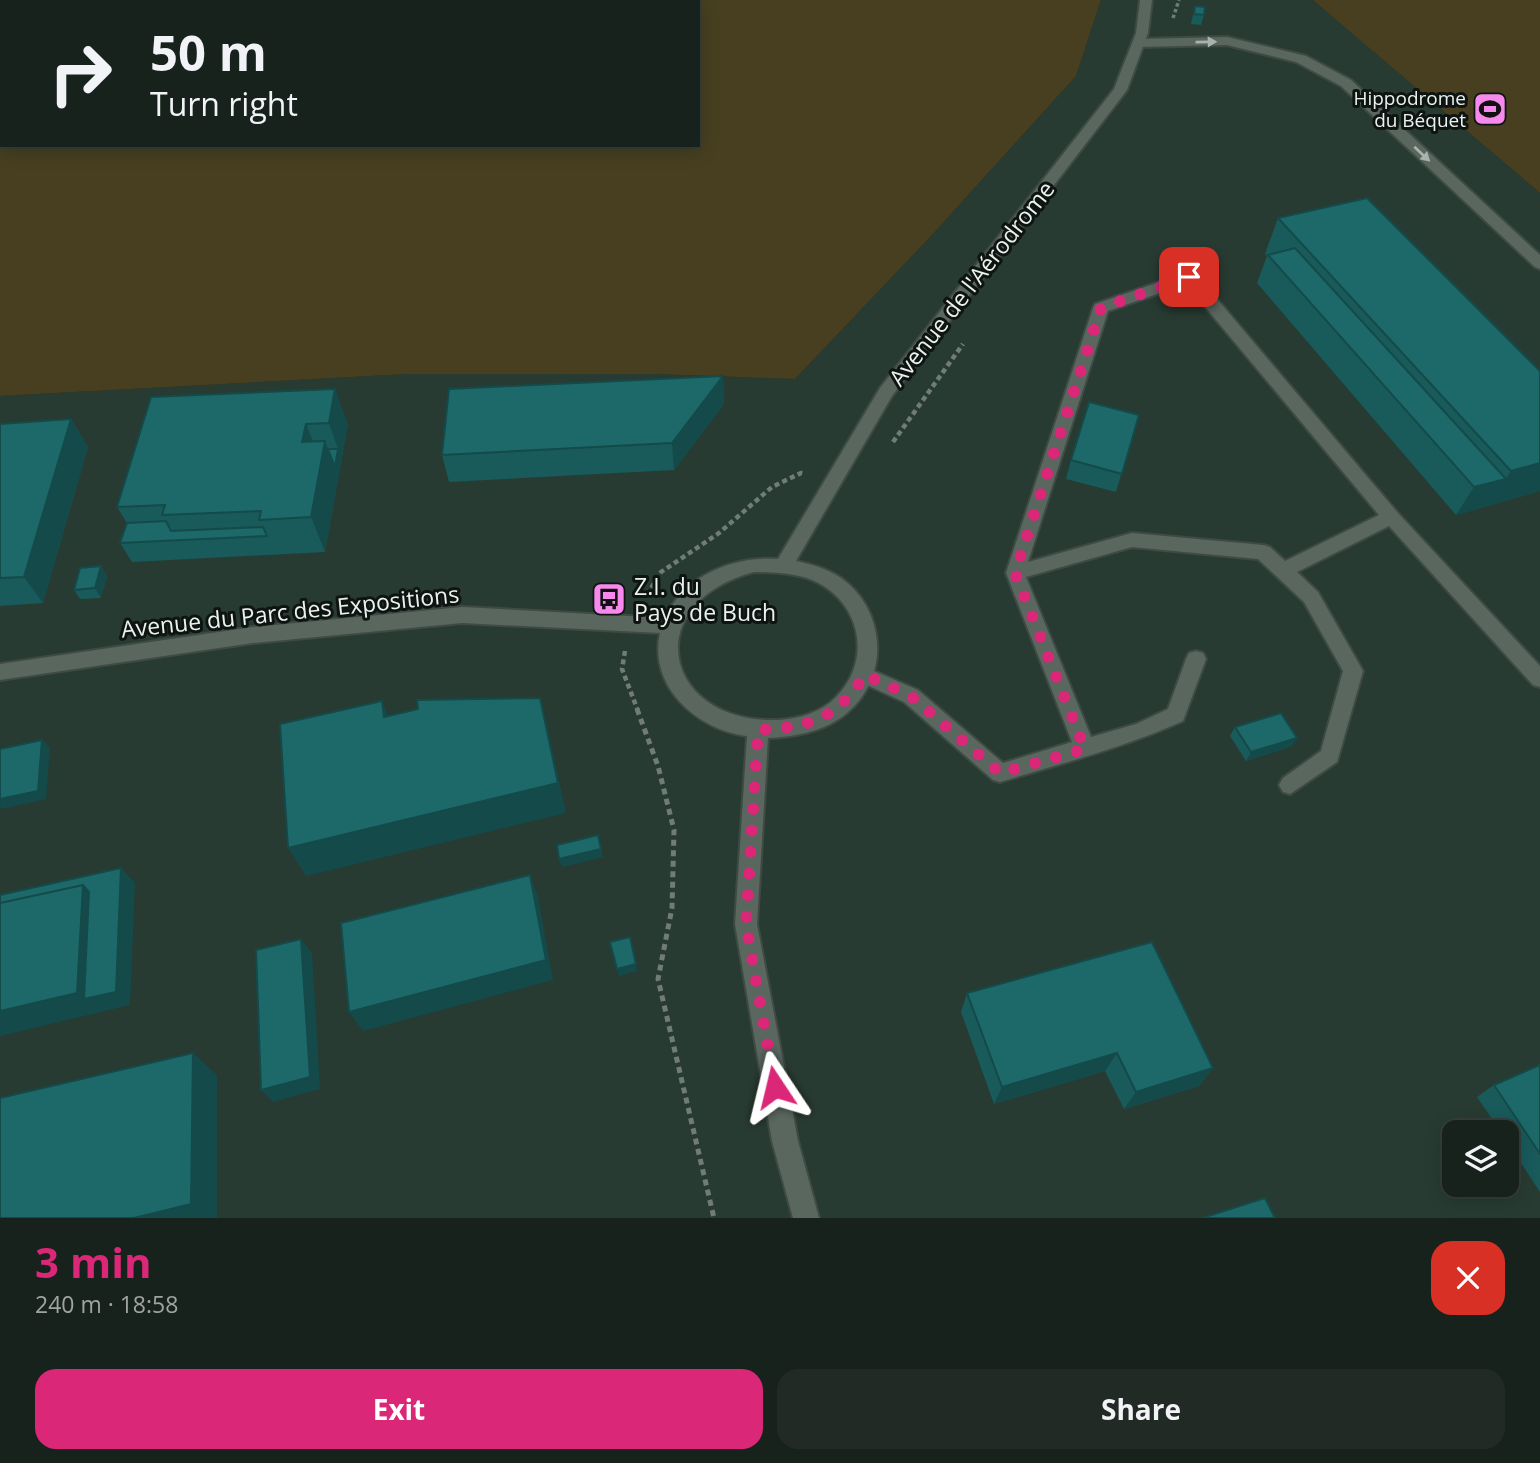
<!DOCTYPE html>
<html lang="en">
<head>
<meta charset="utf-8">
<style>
	body { margin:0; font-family:"Open Sans",sans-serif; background:#212a25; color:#f1f3f6; height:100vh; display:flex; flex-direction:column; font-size:26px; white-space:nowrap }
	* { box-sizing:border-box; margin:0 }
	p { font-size:23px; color:#9fa4a3 }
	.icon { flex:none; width:38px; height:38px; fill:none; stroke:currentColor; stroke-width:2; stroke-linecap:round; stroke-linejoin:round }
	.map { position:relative; height:1218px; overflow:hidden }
	.sheet { display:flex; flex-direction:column; background:#18221c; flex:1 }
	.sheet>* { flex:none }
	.guide { position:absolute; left:0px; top:0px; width:700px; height:147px; box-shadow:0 4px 18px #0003,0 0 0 2px #363f3b; background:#18221c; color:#f1f3f6; overflow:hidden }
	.controls { position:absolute; left:1442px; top:1120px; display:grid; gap:14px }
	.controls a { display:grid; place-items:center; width:77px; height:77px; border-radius:14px; background:#18221c; box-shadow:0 4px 18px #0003,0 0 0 2px #363f3b; font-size:35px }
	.pin { position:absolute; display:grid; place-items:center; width:60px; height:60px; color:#fff; margin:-30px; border-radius:14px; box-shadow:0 4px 10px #0006 }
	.me { position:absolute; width:77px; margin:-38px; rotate:350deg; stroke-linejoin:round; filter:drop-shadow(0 0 5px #0008) }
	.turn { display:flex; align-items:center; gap:24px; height:147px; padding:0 35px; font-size:32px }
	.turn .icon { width:91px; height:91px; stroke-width:2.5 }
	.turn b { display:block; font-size:49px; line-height:60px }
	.round { display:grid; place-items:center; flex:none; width:74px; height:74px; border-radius:21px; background:#212a25 }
	.head { display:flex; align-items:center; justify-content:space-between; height:119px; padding:0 35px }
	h1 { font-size:42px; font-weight:700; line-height:52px; color:#db2777 }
	.button { display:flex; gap:14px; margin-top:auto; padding:14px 35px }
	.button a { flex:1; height:80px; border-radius:21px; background:#db2777; color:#fff; font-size:28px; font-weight:700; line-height:80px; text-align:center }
	.button a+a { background:#212a25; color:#f1f3f6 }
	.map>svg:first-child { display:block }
	.built { fill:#283b32; fill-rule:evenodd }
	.green { fill:#473f20; fill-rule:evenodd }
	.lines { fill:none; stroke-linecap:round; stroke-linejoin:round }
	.service-casing { stroke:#3f4a45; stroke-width:4 }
	.minor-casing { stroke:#3f4a45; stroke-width:4 }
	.path-far2 { stroke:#717c76; stroke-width:3.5; stroke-dasharray:3.5 2.5; stroke-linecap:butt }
	.path-far1 { stroke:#717c76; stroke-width:4.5; stroke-dasharray:5 3.5; stroke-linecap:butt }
	.path { stroke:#717c76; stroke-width:5; stroke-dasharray:6 4.5; stroke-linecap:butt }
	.service { fill:#59675f; fill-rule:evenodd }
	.minor { fill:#59675f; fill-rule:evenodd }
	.wall { fill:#195a5b }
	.shaded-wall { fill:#144a4a }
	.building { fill:#1d696a; stroke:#144a4a; stroke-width:2 }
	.oneway { fill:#a9b3ae }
	.route { stroke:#db2777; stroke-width:12; stroke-dasharray:0 21.6 }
	.labels { text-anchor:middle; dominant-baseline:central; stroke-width:6; stroke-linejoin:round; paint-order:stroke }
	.far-poi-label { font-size:19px; fill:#eaf2ee; stroke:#0e1411; text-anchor:end }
	.street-label { font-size:23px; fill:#eaf2ee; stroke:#0e1411 }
	.poi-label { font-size:23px; fill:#eaf2ee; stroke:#0e1411; text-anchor:start }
</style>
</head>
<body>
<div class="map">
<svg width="1540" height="1218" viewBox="0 0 1540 1218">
	<rect width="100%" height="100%" fill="#202d26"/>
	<!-- built -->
	<path class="built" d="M1101,0H1313L1540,193V1218H0V396L407,374H657L795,379L932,235L1076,76ZM1454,1132H1507V1185H1454Z"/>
	<!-- green -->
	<path class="green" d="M0,0H1101L1076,76L932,235L795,379L657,374H407L0,396ZM2,2H698V145H2Z
		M1313,0H1540V193L1341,24Z"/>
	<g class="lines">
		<defs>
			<path id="service" d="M1227,37L1306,56L1351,80L1540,255V269L1535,267L1341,86L1296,62L1227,45L1138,47L1132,43L1138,39Z
				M1189,272L1195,273L1397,512L1540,666V687L1533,685L1389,526L1297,572L1318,592L1363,671L1337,762L1290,794L1283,792L1279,785L1283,778L1321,751L1343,671L1304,602L1258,559L1132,547L1026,577L1091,737L1136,724L1168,709L1186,659L1189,653L1196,651L1203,653L1206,659L1183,721C1123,748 1063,763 1000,782L993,780L904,702L858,681L855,675L858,669L865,667L918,690L1003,763L1072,742L1006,573L1093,308L1095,304ZM1186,284L1379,515L1285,561L1270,547L1263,545L1132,533L1028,562L1108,311Z"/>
			<path id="minor" d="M1140,0H1152L1148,33L1127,90L892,396L796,561C811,564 828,569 841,578C886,610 890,676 848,712C827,731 795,737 768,738L757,924L798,1141L819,1218H793L772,1141L735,924L747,736C698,730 648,687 660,633L462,623L253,643L0,680V664L253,627L462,607L665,618C685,575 733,556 778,559L880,388L1114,89L1136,33ZM754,572C771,572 790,573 807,578C859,596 875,658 836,697C822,712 799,719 778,720C663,724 637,603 754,572Z"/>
		</defs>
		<!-- service casing -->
		<use href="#service" class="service-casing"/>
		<!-- minor casing -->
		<use href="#minor" class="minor-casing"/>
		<!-- path-far2 -->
		<path class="path-far2" d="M1173,18L1179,0"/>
		<!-- path-far1 -->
		<path class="path-far1" d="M893,442L963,344
			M647,595L661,572L719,533L772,487L801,473L805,474
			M625,651L622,669L638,711"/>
		<!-- path -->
		<path class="path" d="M637,709L658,766L674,830L672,908L658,979L714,1218"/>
		<!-- service -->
		<use href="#service" class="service"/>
		<!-- minor -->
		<use href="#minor" class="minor"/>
	</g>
	<!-- wall -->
	<path class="wall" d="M1195,6L1204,15L1201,25L1191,24Z
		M1278,218L1540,371V491L1456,515L1257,283L1267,256L1265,254Z
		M723,376L724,404L674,470L449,482L442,455Z
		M151,397L348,424L325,552L132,562L120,543L127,523L117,507Z
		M1139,415L1116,492L1066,479L1071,460Z
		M71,419L88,447L43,603L0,606V424Z
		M101,566L107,576L101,598L80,599L74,590Z
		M1235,727L1292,746L1246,761L1230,736Z
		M967,993L1213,1068L1199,1086L1124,1109L1105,1071L994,1104L961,1012Z
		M1540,1065V1192L1507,1142V1132H1501L1477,1097L1494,1085Z"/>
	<!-- shaded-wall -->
	<path class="shaded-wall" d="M723,376L724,404L674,470L672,443Z
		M335,389L348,424L325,552L311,517L325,441L335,467L338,449L329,423Z
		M71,419L88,447L43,603L24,577Z
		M306,424L320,459L302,442Z
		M1540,463V491L1488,506L1511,471Z
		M1506,479L1488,506L1456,515L1474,487Z
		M101,566L107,576L101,598L95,588Z
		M540,698L548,730L566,813L306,876L288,848Z
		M382,701L395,733L384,717Z
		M1297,738L1292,746L1246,761L1251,752Z
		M42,740L50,748L46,799L2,809L0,806V799Z
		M601,849L603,857L562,867L559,859Z
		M121,868L135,883L130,1005L0,1036V1011L83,885Z
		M530,875L538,897L553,980L363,1031L349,1012Z
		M301,939L312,953L320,1089L273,1102L261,1090Z
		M636,964L637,971L619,976L617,969Z
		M193,1053L217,1075V1218H134Z
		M1117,1053L1105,1071L994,1104L1002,1087Z
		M1213,1068L1199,1086L1124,1109L1136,1092Z"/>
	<!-- building -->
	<path class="building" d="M1195,6L1205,7L1204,15L1194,14Z
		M1367,198L1540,371V463L1511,471L1278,218Z
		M1295,248L1506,479L1474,487L1268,255Z
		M723,376L672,443L442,455L449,389Z
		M335,389L329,423L306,424L302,442L325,441L311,517L259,520L261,511L162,515L165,505L117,507L151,397Z
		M1089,402L1139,415L1122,474L1071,460Z
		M71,419L24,577L0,578V424Z
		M328,449H338L335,467Z
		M166,521L171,531L263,527L267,536L120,543L127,523Z
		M101,566L95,588L74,590L80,568Z
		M540,698L558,783L288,848L280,724L382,701L384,717L418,709L417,700Z
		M1281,713L1297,738L1251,752L1235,727Z
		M42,740L38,791L0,799V749Z
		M598,835L601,849L559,859L557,845Z
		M121,868L116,992L84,999L89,892L83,885L0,903V895Z
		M530,875L546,960L349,1012L341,923Z
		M83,885L77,993L0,1011V903Z
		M630,937L636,964L617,969L610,942Z
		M301,939L310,1077L261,1090L256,950Z
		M1152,942L1213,1068L1136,1092L1117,1053L1002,1087L967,993Z
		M193,1053L191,1204L134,1218H0V1098Z
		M1540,1065V1154L1494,1085Z
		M1265,1198L1275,1218H1202Z"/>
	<!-- one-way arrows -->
	<defs><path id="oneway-solid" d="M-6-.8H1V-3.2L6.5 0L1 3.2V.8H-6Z" transform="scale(1.75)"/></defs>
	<g class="oneway">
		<use href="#oneway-solid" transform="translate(1206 42) rotate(-1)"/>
		<use href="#oneway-solid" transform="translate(1422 154) rotate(43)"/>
	</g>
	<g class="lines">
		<!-- route -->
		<path class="route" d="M775,1087L746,924L758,730C810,727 835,720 865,675L911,696L1000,773L1085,749L1015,573L1101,308L1189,277"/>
	</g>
	<!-- icons -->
	<defs>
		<symbol id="stadium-square" viewBox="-11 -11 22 22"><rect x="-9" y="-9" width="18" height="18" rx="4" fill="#f788ec" stroke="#0e1411"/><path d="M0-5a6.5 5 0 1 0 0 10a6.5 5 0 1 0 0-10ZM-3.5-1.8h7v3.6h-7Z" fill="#111"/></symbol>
		<symbol id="bus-square" viewBox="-11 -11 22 22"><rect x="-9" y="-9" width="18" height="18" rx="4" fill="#f788ec" stroke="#0e1411"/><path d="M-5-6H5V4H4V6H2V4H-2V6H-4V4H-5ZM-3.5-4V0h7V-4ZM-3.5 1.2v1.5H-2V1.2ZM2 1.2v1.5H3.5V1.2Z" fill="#111"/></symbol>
	</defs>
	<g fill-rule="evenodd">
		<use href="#stadium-square" x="1471" y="90" width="38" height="38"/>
		<use href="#bus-square" x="590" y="580" width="38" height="38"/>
	</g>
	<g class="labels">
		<!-- far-poi labels -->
		<g class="far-poi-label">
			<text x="1466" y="98">Hippodrome<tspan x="1466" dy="22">du Béquet</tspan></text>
		</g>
		<!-- street labels -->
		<g class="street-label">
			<text transform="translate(971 283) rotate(-52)">Avenue de l'Aérodrome</text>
			<text transform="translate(290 611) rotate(-6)">Avenue du Parc des Expositions</text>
		</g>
		<!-- poi labels -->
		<g class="poi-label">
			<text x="634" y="586">Z.I. du<tspan x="634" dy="26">Pays de Buch</tspan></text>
		</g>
	</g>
</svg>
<div class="controls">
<a><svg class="icon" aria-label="layers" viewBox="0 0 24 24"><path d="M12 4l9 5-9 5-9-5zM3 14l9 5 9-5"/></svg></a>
</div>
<div class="pin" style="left:1189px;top:277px;background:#d93025"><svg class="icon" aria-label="arrive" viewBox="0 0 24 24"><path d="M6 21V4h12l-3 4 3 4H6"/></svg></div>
<svg class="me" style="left:775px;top:1087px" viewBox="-20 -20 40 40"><path d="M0-17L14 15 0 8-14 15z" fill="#db2777" stroke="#fff" stroke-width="4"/></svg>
<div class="guide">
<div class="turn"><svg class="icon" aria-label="right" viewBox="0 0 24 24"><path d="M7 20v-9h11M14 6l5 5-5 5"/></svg><div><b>50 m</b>Turn right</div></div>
</div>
</div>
<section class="sheet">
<div class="head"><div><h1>3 min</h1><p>240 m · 18:58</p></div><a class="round" style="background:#d93025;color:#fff"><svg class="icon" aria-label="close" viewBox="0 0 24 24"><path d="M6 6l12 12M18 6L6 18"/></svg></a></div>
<div class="button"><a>Exit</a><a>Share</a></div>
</section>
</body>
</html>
